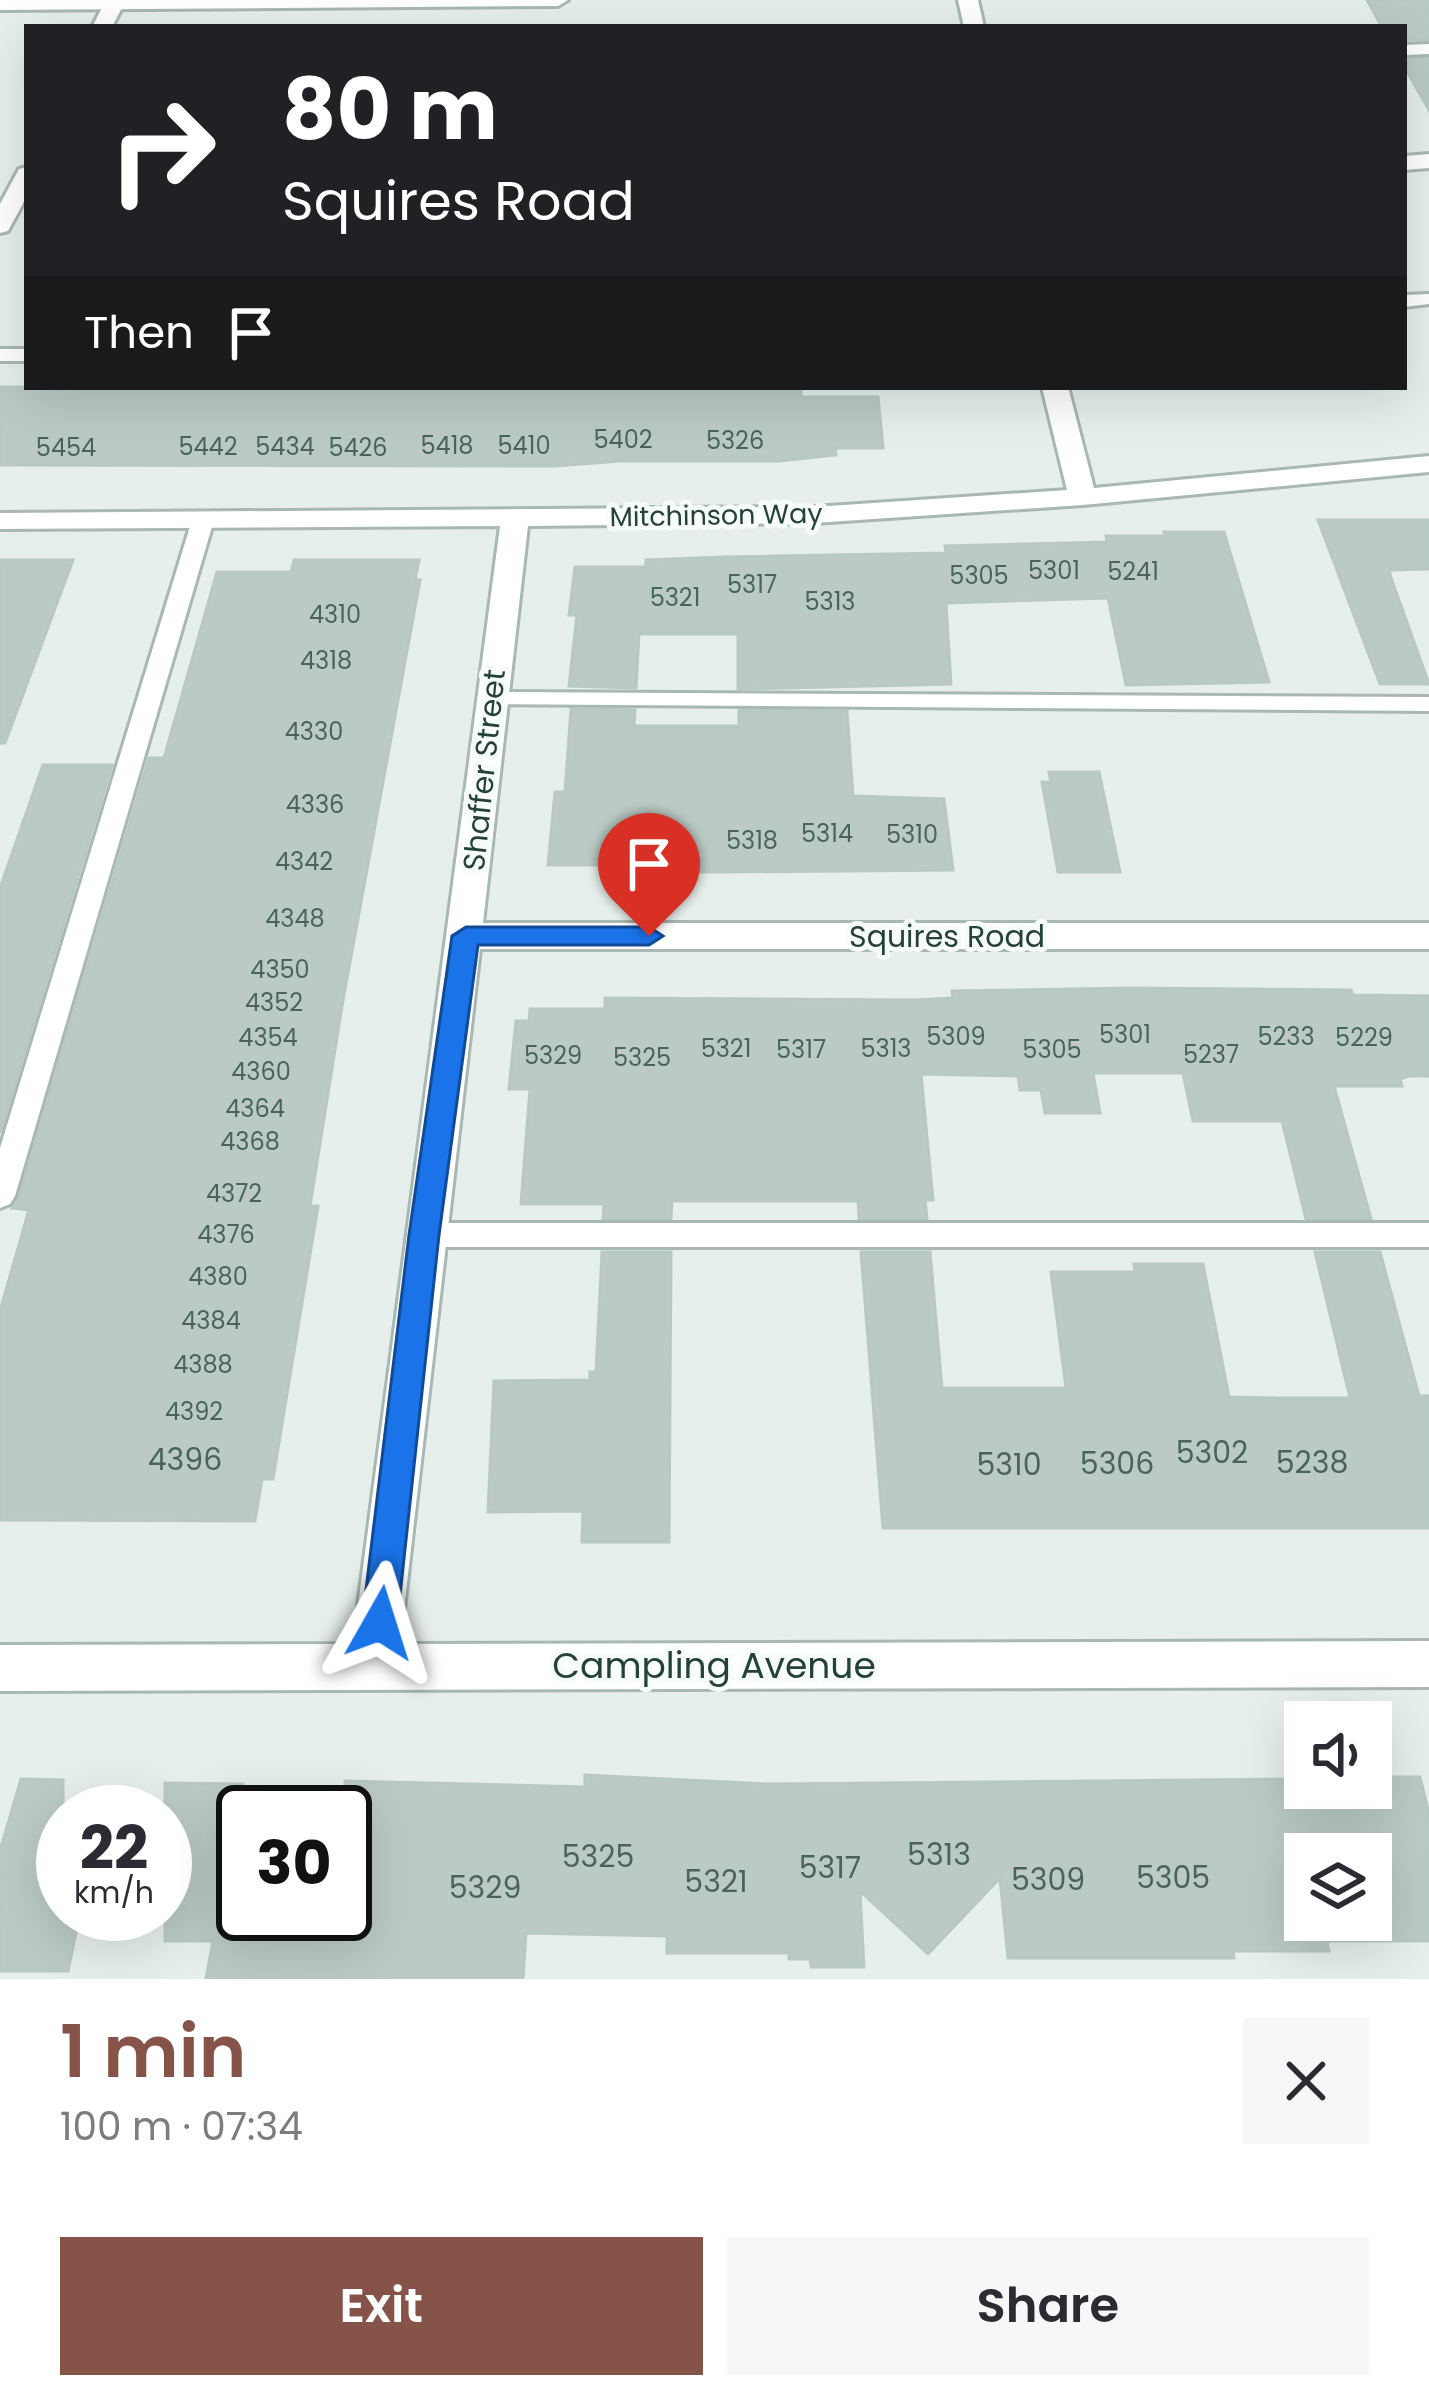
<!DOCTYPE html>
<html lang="en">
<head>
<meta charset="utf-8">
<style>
	body { margin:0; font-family:Poppins,sans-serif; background:#f7f7f7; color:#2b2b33; height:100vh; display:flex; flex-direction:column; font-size:45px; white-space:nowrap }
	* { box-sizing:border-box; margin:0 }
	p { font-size:39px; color:#7c7c81 }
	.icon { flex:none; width:66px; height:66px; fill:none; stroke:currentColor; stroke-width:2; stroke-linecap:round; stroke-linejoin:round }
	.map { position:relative; height:1979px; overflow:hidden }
	.panel { display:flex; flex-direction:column; background:#fff; flex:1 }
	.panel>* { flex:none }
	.hud { position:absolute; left:24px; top:24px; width:1383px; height:366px; border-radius:0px; box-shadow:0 12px 48px #0002; background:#202124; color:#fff; overflow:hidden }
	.buttons { position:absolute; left:1284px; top:1701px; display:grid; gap:24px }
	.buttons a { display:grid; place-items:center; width:108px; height:108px; border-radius:0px; background:#fff; box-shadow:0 12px 48px #0002; font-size:60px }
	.speed { position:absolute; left:36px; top:1785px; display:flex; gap:24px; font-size:60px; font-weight:700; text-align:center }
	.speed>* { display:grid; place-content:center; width:156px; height:156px; border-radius:50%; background:#fff; box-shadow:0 12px 48px #0002; line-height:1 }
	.speed small { font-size:30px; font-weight:400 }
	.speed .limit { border:6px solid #111; border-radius:18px; background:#fff; color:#111 }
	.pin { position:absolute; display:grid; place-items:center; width:102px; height:102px; color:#fff; margin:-123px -51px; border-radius:50% 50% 50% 0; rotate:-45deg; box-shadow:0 0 12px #0007 }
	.pin .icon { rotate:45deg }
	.me { position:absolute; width:132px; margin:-66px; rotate:6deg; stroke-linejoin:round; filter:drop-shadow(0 0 9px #0008) }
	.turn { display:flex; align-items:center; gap:42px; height:252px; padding:0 60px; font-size:54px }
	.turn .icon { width:156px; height:156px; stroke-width:2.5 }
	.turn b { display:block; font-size:84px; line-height:102px }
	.then { display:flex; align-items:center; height:114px; padding:0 60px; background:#0003; gap:24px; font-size:45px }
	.round { display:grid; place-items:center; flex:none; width:126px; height:126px; border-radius:0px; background:#f7f7f7 }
	.summary { display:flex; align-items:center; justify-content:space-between; height:204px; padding:0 60px }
	h1 { font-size:72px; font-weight:600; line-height:90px; color:#855347 }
	.action { display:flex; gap:24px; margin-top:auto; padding:24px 60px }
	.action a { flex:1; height:138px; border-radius:0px; background:#855347; color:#fff; font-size:48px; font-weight:600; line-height:138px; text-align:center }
	.action a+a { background:#f7f7f7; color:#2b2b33 }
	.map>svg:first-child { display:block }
	.building { fill:#bbcac4; stroke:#b8c9c2; stroke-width:3; fill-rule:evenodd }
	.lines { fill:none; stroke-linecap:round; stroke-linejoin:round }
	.service-casing { stroke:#a8b8b2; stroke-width:6 }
	.minor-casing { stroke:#a8b8b2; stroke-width:6 }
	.tertiary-casing { stroke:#a8b8b2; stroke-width:6 }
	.service { fill:#fff; fill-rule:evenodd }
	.minor { fill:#fff; fill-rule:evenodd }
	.tertiary { fill:#fff; fill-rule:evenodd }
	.route { fill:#1a73e8; stroke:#114b97; stroke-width:3 }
	.labels { text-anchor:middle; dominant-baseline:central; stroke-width:10; stroke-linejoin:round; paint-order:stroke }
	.number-label { font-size:24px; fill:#4a645c }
	.far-street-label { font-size:27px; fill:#24423a; stroke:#f7fbf9 }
	.street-label { font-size:30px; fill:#24423a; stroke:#f7fbf9 }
	.near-number-label { font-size:30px; fill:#4a645c }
	.near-street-label { font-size:36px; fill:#24423a; stroke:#f7fbf9 }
</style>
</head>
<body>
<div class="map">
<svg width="1429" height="1979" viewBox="0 0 1429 1979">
	<rect width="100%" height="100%" fill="#e6efeb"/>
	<!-- building -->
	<path class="building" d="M1367,0H1429V40H1404V27H1382Z
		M1429,58V110L1404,66V59Z
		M0,387H801V397H878L883,448H835L836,455L779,461H621L555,466L0,465Z
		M1318,520H1429V569L1390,570V575L1429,684H1380Z
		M1164,532H1224L1269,682L1126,685L1108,598L946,603L951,684L738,689V634H639L636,688L569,686L577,615H569L575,567H646V560L724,557L946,553L945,546L1107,542L1106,536H1165Z
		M0,560H73L5,743H0Z
		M294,560H419L415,580H420L342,1006L310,1206H318L273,1479H262L255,1521L0,1520V1311L29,1210L12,1208L19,1197L149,758H164L217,572H291Z
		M571,709L635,710L634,726H739V710L847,711L853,796L944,799L953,870L718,872L640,871V865H548L555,792H565Z
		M43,765H112L0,1133V888Z
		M1049,772H1099L1120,872H1058L1042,782H1051Z
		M1130,988L1351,990L1353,995L1429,996V1076H1409L1400,1079L1402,1086H1334L1371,1219H1306L1282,1121H1193L1183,1073H1093L1100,1113H1045L1041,1090H1020L1018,1076L921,1074L933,1200H925L927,1219H859L858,1201H672L671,1219H603L604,1204H521L530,1089H509L516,1021H529L530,1009H605V998L917,1000L953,998L952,991Z
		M602,1252H671L669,1542H582L583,1511L488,1512L494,1381L590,1380V1372H596Z
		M861,1252H930L942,1388H1066L1051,1272H1135L1134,1264H1203L1229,1397L1278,1398H1350L1315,1252H1380L1419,1396H1429V1528H883Z
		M585,1775L767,1784L1305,1779V1788H1371V1777H1420L1429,1814V1941H1327L1329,1951H1233L1234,1958H1008L1000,1878L928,1954L860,1891L864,1967H811L810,1959H789V1953H667V1936L526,1933L523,1979H206L213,1941H165V1783L243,1784V1914H345V1781L585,1787ZM1305,1854H1371V1920H1305Z
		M21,1779L63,1780V1914H80L68,1971H0V1851Z"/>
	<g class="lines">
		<defs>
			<path id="service" d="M1429,44V54L1404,55V45Z
				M1429,294V304L1404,307V295Z
				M0,349H27V361H0Z
				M203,514L214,520L15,1196L10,1204L0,1208V1148L192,520Z
				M491,692L1429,697V711L483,704L479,699L483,694Z
				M424,1223H1429V1247H424L413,1244L409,1235L413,1226Z"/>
			<path id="minor" d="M0,0H568L558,6L0,10Z
				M958,0H978L984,27H964Z
				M1042,387H1068L1094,488L1429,456V472L1083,505L814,523L528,526L483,923H1429V949H480L400,1644L1429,1641V1687L0,1691V1645L353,1644L500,526L0,529V513L814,507L1067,490Z"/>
			<path id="tertiary" d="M106,0H126L112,27H92Z
				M1429,154V168L1404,170V156Z
				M27,167V196L8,231L0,233V204L19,169Z"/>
		</defs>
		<!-- service casing -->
		<use href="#service" class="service-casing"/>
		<!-- minor casing -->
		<use href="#minor" class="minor-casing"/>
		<!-- tertiary casing -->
		<use href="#tertiary" class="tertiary-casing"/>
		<!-- service -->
		<use href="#service" class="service"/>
		<!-- minor -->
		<use href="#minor" class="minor"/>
		<!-- tertiary -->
		<use href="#tertiary" class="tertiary"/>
	</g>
	<!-- route -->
	<path class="route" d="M466,927H649L663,936L649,945H478L439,1235L397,1623L392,1635L380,1640L367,1635L362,1623L409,1235L452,936Z"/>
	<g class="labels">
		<!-- number labels -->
		<g class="number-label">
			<text x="623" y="439">5402</text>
			<text x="735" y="440">5326</text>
			<text x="447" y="445">5418</text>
			<text x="524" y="445">5410</text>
			<text x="208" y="446">5442</text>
			<text x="285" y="446">5434</text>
			<text x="66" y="447">5454</text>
			<text x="358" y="447">5426</text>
			<text x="1054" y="570">5301</text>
			<text x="1133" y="571">5241</text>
			<text x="979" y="575">5305</text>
			<text x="752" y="584">5317</text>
			<text x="675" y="597">5321</text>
			<text x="830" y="601">5313</text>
			<text x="335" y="614">4310</text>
			<text x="326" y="660">4318</text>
			<text x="314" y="731">4330</text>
			<text x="315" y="804">4336</text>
			<text x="827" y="833">5314</text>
			<text x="912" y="834">5310</text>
			<text x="752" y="840">5318</text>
			<text x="304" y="861">4342</text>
			<text x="295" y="918">4348</text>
			<text x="280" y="969">4350</text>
			<text x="274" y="1002">4352</text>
			<text x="1125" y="1034">5301</text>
			<text x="956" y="1036">5309</text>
			<text x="1286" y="1036">5233</text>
			<text x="268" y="1037">4354</text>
			<text x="1364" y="1037">5229</text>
			<text x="726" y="1048">5321</text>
			<text x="886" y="1048">5313</text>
			<text x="801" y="1049">5317</text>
			<text x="1052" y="1049">5305</text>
			<text x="1211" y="1054">5237</text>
			<text x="553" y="1055">5329</text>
			<text x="642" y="1057">5325</text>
			<text x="261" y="1071">4360</text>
			<text x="255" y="1108">4364</text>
			<text x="250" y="1141">4368</text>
			<text x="234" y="1193">4372</text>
			<text x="226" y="1234">4376</text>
			<text x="218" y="1276">4380</text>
			<text x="211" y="1320">4384</text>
			<text x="203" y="1364">4388</text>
			<text x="194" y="1411">4392</text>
		</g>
		<!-- far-street labels -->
		<g class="far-street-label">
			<text transform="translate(716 515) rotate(-1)">Mitchinson Way</text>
		</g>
		<!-- street labels -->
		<g class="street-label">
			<text transform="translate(484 770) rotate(-84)">Shaffer Street</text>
			<text x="947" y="936">Squires Road</text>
		</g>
		<!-- near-number labels -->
		<g class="near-number-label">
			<text x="1212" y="1452">5302</text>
			<text x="185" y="1459">4396</text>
			<text x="1312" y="1462">5238</text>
			<text x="1117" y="1463">5306</text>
			<text x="1009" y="1464">5310</text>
			<text x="939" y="1854">5313</text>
			<text x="598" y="1856">5325</text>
			<text x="830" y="1867">5317</text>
			<text x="1173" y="1877">5305</text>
			<text x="1048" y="1879">5309</text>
			<text x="716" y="1881">5321</text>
			<text x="485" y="1887">5329</text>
		</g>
		<!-- near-street labels -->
		<g class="near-street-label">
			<text x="714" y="1665">Campling Avenue</text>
		</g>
	</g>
</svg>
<div class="buttons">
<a><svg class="icon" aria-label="sound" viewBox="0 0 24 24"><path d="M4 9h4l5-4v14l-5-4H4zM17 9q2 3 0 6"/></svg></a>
<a><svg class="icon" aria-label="layers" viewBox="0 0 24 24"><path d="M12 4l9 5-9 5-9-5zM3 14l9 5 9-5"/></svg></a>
</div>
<div class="speed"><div>22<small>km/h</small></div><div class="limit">30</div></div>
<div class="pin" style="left:649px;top:936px;background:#d93025"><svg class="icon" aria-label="arrive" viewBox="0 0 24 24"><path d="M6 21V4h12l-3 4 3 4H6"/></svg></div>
<svg class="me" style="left:380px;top:1623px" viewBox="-20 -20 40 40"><path d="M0-17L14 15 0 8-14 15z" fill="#1a73e8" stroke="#fff" stroke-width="4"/></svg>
<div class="hud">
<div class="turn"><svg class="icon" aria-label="right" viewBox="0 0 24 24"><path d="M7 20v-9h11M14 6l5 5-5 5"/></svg><div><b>80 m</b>Squires Road</div></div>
<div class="then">Then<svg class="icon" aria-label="arrive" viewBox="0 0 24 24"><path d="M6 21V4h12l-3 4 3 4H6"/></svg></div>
</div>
</div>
<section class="panel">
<div class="summary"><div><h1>1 min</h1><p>100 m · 07:34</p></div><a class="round"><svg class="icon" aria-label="close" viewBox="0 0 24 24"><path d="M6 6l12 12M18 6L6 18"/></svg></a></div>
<div class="action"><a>Exit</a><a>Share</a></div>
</section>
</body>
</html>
